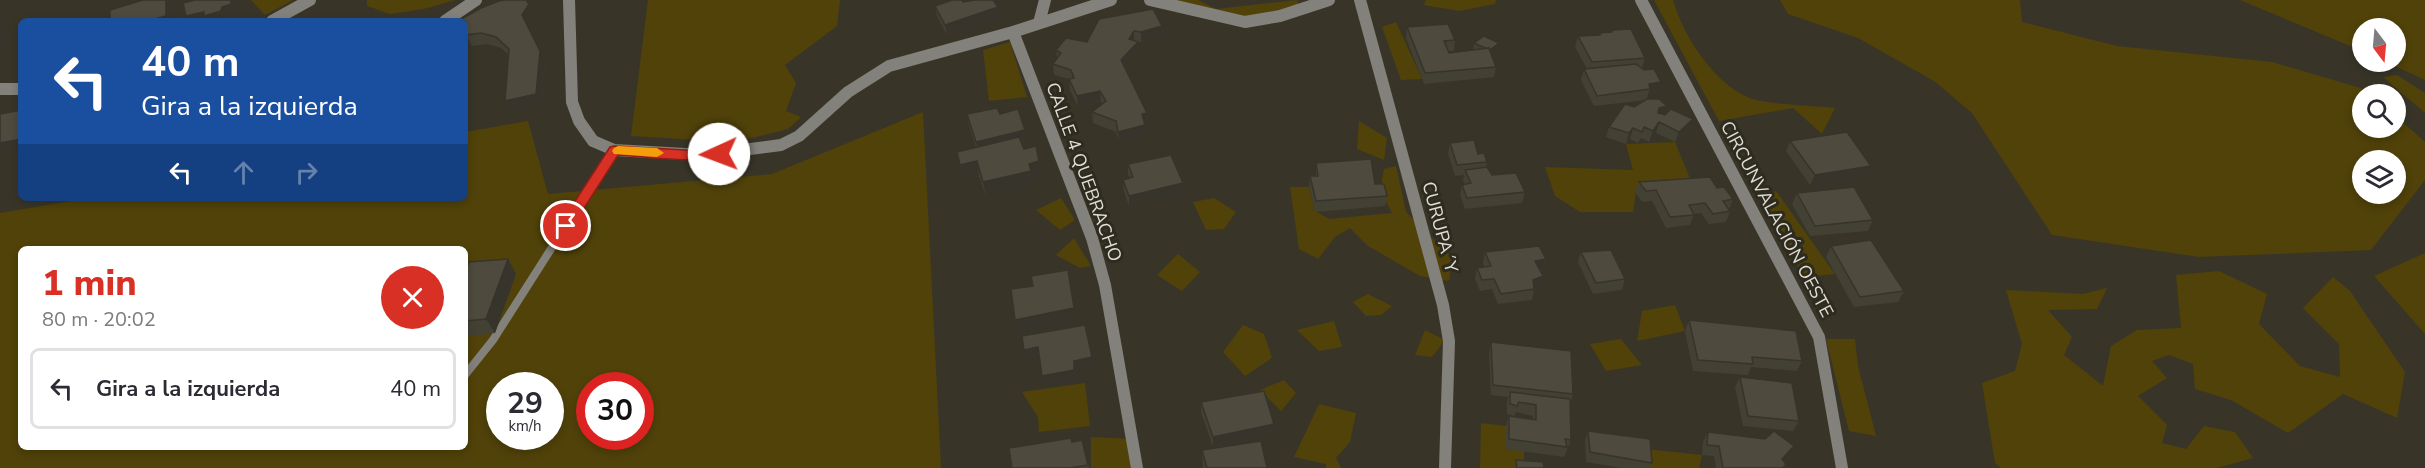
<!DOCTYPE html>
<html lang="es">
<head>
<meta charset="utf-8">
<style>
	body { margin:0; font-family:"Nunito Sans",sans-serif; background:#f7f7f7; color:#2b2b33; height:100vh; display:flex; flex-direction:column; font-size:22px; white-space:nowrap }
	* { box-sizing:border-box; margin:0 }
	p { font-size:20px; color:#7c7c81 }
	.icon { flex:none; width:33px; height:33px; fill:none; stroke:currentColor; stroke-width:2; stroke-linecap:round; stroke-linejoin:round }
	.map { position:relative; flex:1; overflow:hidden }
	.panel { position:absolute; left:18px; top:246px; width:450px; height:204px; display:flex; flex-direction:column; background:#fff; border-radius:9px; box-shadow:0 3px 9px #0003 }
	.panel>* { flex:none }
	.banner { position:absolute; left:18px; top:18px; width:450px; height:183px; border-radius:9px; box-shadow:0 3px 9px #0003; background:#1a4fa0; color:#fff; overflow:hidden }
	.needle { width:39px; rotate:164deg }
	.controls { position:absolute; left:2352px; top:18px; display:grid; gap:12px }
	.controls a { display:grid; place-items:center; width:54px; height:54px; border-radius:50%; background:#fff; box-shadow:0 3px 9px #0003; font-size:30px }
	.speed { position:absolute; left:486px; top:372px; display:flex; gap:12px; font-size:30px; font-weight:700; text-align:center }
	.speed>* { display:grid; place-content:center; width:78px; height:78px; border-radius:50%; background:#fff; box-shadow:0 3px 9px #0003; line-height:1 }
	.speed small { font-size:15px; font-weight:400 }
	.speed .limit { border:9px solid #d22; background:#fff; color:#111 }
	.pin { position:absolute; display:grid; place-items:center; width:51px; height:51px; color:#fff; margin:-26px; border:3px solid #fff; border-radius:50%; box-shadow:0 2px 6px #0007 }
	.me { position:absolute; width:66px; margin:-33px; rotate:268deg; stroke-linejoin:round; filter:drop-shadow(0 0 4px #0008) }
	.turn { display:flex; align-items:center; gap:21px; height:126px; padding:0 24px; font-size:27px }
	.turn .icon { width:78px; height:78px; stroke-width:2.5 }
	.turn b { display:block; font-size:42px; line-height:51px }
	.lanes { display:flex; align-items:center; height:57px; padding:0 24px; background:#0003; justify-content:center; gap:30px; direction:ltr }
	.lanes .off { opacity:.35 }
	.round { display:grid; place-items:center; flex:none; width:63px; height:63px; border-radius:32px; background:#f7f7f7 }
	.summary { display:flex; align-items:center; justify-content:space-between; height:102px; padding:0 24px }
	h1 { font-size:36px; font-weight:800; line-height:45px; color:#d93025 }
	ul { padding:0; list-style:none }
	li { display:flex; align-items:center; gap:18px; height:81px; margin:0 12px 9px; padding:0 12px; border:3px solid #e1e1e2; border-radius:9px }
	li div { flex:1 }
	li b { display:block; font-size:22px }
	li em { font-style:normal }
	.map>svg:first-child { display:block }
	.green { fill:#504209; fill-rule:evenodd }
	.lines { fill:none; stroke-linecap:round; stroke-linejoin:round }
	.lane { stroke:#83817b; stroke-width:8 }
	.street { stroke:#83817b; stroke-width:12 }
	.wall { fill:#434034 }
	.shaded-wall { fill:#37342b }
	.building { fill:#4e4a3d; stroke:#37342b; stroke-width:1.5 }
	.route { fill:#d93025; stroke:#8d1f18; stroke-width:1.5 }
	.slow { fill:#f59e0b }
	.labels { text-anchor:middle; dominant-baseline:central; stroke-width:6; stroke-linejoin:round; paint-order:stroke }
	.street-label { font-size:18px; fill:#e0ded7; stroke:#2e2b1f }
</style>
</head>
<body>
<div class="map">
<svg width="2425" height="468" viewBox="0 0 2425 468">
	<rect width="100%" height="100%" fill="#383528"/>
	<!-- green -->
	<path class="green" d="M251,0H293L265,15Z
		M367,0H455L424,9L390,14L367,6Z
		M648,0H840L837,26L785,65L796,83L786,111L801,117L788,129L735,142L631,136Z
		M1170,0H1198L1216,9L1297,0L1299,5L1262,14L1242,17Z
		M1426,0H1496L1495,4L1459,11L1424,5Z
		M1654,0H1673C1683,36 1713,81 1747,97C1761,104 1816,106 1835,108L1822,134L1793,108L1719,121Z
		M1780,0H2020L2022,22L2117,46L2272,62L2364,89L2371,94H2362V128H2396V116L2425,142V180L2371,250L2199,257L2052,235L1972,113L1934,81L1858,38L1788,14ZM2362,160H2396V194H2362Z
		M2240,0H2425V80L2386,62H2396V28H2362V51Z
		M1396,22L1422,79L1401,80L1382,27Z
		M1010,42L1027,97L989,101L983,50Z
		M2397,75L2425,93V113L2383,77Z
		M923,112L941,468H0V213L88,198H465V132L528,121L548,194L772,174ZM21,249H465V447H21ZM500,386H550V436H500ZM590,386H640V436H590Z
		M1359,121L1387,138L1384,160L1357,149Z
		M1675,142L1691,181L1636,192L1633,212H1580L1555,196L1545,167L1633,170L1626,144Z
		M1396,166L1406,212L1452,258L1449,281L1420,276L1368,246L1350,228L1335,237L1318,259L1299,249L1290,187H1309L1315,211L1329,219L1392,213C1383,195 1379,190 1384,169Z
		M1776,191L1835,274L1803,277L1760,197Z
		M1061,198L1075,220L1060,230L1036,210Z
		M1214,198L1236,212L1224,229L1206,230L1193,202Z
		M1074,238L1091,266L1080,268L1056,255Z
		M2425,253V334L2374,276Z
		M1178,254L1200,272L1182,291L1157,275Z
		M2219,271L2267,294L2259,324L2300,366L2340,377L2339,344L2303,308L2333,277L2350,291L2405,372L2397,418L2343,394L2288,433L2231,400L2195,389L2193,364L2169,355L2152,361L2167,378L2138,396L2167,425L2162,443L2186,449L2204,426L2235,432L2253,458L2217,468H2001L1995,463L1982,383L2015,371L2022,344L2006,290L2083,294L2107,288L2097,309L2048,310L2072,337L2064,355L2103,386L2111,346L2137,330L2181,328L2176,275Z
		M1368,294L1392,306L1381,315L1366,316L1353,302Z
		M1675,305L1685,331L1637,341L1642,311Z
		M1334,321L1342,347L1319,351L1297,330Z
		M1243,325L1264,334L1272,358L1245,376L1223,352Z
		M1425,330L1445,340L1432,357L1415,355Z
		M1621,339L1642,365L1606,371L1590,344Z
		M1826,339H1855L1858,366L1876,436L1849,431Z
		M1284,380L1296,393L1281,411L1260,390Z
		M1085,383L1090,426L1039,432L1038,417L1022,392Z
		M1319,404L1356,413L1350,442L1336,458L1341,468H1326V464L1294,457Z
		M1481,423L1506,426V449L1524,451V462L1516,468H1480Z
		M1091,437L1135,439L1136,468H1091Z
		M1646,449L1702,455L1699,468H1642Z"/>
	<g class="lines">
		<!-- lane -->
		<path class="lane" d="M465,375L493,340L614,150"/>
		<!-- street -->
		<path class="street" d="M569,0L572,102L579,121L593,141L614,150L703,155L781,145L799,136L848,92L889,66L1013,32L1111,0
			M1150,0L1245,22L1280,16L1329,0
			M1360,0L1443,305L1449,341L1445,468
			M1641,0L1819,337L1842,468
			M272,21L310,0
			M445,21L476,0
			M1039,23L1045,0
			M1013,32L1092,238L1105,285L1137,468
			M0,89H21"/>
	</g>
	<!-- wall -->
	<path class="wall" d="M963,2L998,7L999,17L947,35L937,16L935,6Z
		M529,4L533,14L527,25L545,62L541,105L510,111L505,101L508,54L501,48L487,44L472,46L465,52V21Z
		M1099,19L1162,26L1163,36L1141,42H1136H1138V53L1124,68L1147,113L1148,124H1145L1146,135L1119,142L1116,132L1093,123L1092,112L1102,104L1101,102L1078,107L1070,90L1069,79L1054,75L1053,64L1057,59L1056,50L1087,42Z
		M1407,27L1455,40L1454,51H1448L1449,53L1474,50L1473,49L1474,43L1498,49L1491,54L1496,67L1494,77L1424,84L1406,38Z
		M1612,30L1645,58L1642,68L1657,92L1648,94L1647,100L1664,115L1689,129L1675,142L1656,133L1649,142L1641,138L1638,143L1630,139L1626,144L1606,137L1609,127L1634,107L1646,100L1594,106L1581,80L1584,69H1587L1575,47L1578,36L1599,35L1600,33L1611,32Z
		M967,114H1000L1026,140L1021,142L1024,149L1039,161L1041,176L1032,179L1033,186L986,197L979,176L963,180L957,152L976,148L969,125Z
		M1790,141L1866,177L1810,185L1786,151Z
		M1450,143L1478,154L1487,162L1486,167L1492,175L1525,192L1522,203L1465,209L1460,195L1462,185L1465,184L1463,180L1464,175L1455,176L1448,154Z
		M1316,163L1375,184L1387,196L1385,206L1315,212L1309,187L1310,176H1316Z
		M1128,164L1183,183V194L1129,206L1124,191L1123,180L1130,178L1128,174Z
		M1639,182L1717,188L1733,199L1729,210L1730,211L1726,222L1709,224L1701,213L1694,214L1690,225L1666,228L1652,201L1642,202L1635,192Z
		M1797,193L1873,220L1868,231L1810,236L1792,204Z
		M1831,246L1904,291L1898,302L1854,307L1826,257Z
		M1485,252L1546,259L1543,269L1540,270L1543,276L1540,286L1534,289L1532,300L1498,304L1492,289L1480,291L1475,279L1477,268L1484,267L1483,263Z
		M1581,252L1625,279L1622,290L1593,294L1578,262Z
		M465,272L516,274L495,333L465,337Z
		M1689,320L1802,361L1797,371L1751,367L1748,375L1693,371L1685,331Z
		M1491,342L1573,394L1570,404L1571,440L1564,457L1506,449V426L1509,416L1533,419V416L1516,412L1514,416L1507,414V402L1508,397L1491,395L1489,353Z
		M1740,377L1799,421L1793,431L1743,426L1735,387Z
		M1201,402L1274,424L1273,435L1213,447L1201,412Z
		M1588,431L1652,463L1650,468H1622L1586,462L1585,441Z
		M1708,432L1789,456L1784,461L1786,464L1784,468H1716L1714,456L1702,455L1703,442Z
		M1082,440L1089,468H1012L1072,442Z
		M1202,450L1267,468H1203Z"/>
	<!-- shaded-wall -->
	<path class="shaded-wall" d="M166,0H176L177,1V21H147Z
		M231,0H236L237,1L238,14L229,17L228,21H190L186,16Z
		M529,4L533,14L527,26L522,15Z
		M998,7L999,17L947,35L945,25Z
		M0,16L6,24L1,26L12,40L0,46Z
		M1162,26L1163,36L1141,42V32Z
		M1134,31V42L1129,39Z
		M466,35L472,46L465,52V36Z
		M1138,42V53L1121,71V60Z
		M1499,43L1498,49L1489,56L1490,50Z
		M540,51L545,62L541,105L510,111L505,101Z
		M1661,82L1657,92L1648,94L1650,89L1649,84Z
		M1100,91L1101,102L1078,107L1077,96Z
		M1667,106L1663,116L1656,118L1659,108Z
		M1147,113L1148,124L1142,125V114Z
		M1693,119L1689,129L1675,142L1679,132Z
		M1659,122L1656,133L1649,142L1653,131Z
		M1145,125L1146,135L1119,142L1118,132Z
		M1633,128L1630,139L1626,144L1629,133Z
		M1025,130L1026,140L978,153L976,142Z
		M21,139V152L0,155V143Z
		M977,161L979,176L963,180L960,165Z
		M1039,161L1041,176L1032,179L1033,186L986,197L983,182L1029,164Z
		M1871,166L1866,177L1810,185L1815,175Z
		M1183,183V194L1129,206V196Z
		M508,259L516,274L495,333L486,319Z
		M1546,259L1543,269L1532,272L1535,261Z
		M1543,276L1540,286L1531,290L1533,280Z
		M1074,308L1076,322L1017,335L1015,320Z
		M1038,347L1039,357L1026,360L1024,350Z
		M1092,357L1094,367L1075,372L1076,381L1044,387L1042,376L1074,361Z
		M1274,424L1273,435L1213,447V437Z
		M1794,446L1789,456L1777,468L1782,459Z"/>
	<!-- building -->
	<path class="building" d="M143,0H166V16L147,21H110V10Z
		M195,0H231V4L222,7L221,11L204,16V12L186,16L183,3Z
		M505,0H526L529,4L522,15L540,51L536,94L505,101L509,49L496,37L481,33L466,35L465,36V21H458L481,8L499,1Z
		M952,0H962L963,2L975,0H993L998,7L945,25L935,6Z
		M1153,9L1162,26L1141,32L1134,31L1129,39L1138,42L1121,60L1147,113L1142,114L1145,125L1118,132L1116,121L1092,112L1106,101L1100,91L1077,96L1069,79L1074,78L1071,70L1053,64L1061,53L1056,50L1066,38L1087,42L1099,19Z
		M1448,24L1455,40L1444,41L1449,53L1489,48L1496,67L1425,73L1407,27Z
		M1631,29L1645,58L1592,62L1578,36L1600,35V33L1612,32V30Z
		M1484,36L1499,43L1490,50L1489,48H1485L1474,43Z
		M1636,64L1644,70L1654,69L1661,82L1649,84L1650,89L1597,96L1584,69Z
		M1647,99H1659L1667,106L1659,108L1658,113L1665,115L1671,109L1693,119L1679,132L1659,122L1653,131L1644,127L1642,132L1633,128L1629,133L1609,127L1625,104L1634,107Z
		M997,108L1000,114L1018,109L1025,130L976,142L967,114Z
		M21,110V139L0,143V114Z
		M1847,132L1871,166L1815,175L1790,141Z
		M1019,137L1024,149L1036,146L1039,161L1029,164L1031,171L983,182L977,161L960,165L957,152Z
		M1474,140L1478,154L1484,153L1487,162L1457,165L1450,143Z
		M1171,155L1183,183L1129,196L1123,180L1133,177L1128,164Z
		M1371,159L1375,184H1384L1387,196L1316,201L1310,176H1318L1316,163Z
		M1487,167L1492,175L1516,173L1525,192L1467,198L1462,185L1471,183L1465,170Z
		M1710,177L1717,188L1724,187L1733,199L1723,201L1730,211L1713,214L1705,203L1689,205L1694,215L1670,217L1656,190L1646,191L1639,182Z
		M1854,187L1873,220L1815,226L1797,193Z
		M1871,240L1904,291L1860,297L1831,246Z
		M1539,246L1546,259L1535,261L1543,276L1533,280L1534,289L1501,294L1494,279L1482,280L1477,268L1491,266L1485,252Z
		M1611,250L1625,279L1596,283L1581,252Z
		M508,259L486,319L465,321V272L469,262Z
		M1068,270L1074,308L1015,320L1011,289L1033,286L1031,276Z
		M1689,320L1796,331L1802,361L1752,357L1753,364L1698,360Z
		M1085,325L1092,357L1074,361V370L1042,376L1038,347L1024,350L1022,336Z
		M1491,342L1571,351L1573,394L1493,385Z
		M1740,377L1792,383L1799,421L1748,416Z
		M1264,391L1274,424L1213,437L1201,402Z
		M1510,392L1570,399L1571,440L1565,439L1567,447L1509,439V416L1536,420V405L1519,402L1517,406L1510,404Z
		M1588,431L1650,439L1652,463L1590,452Z
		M1774,431L1794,446L1782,459L1786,464L1783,468H1723L1719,446L1707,445L1708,432L1765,439Z
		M1071,438L1072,442L1082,440L1088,465L1070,468H1012L1009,448Z
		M1261,441L1267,468H1207L1202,450Z
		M1516,460L1543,462L1544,468H1517Z"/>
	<!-- route -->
	<path class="route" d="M614,146L703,151L719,149L726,154C715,166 637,156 618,155L570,230H561L559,226L561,223L610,147Z"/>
	<!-- slow -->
	<path class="slow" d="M618,146L657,148L664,153L657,157L614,154L612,151L614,148Z"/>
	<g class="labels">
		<!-- street labels -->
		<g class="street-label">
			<text transform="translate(1084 172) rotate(70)">CALLE 4 QUEBRACHO</text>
			<text transform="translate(1777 219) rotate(62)">CIRCUNVALACIÓN OESTE</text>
			<text transform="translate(1440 227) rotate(75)">CURUPA´Y</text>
		</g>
	</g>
</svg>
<div class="controls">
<a><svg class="needle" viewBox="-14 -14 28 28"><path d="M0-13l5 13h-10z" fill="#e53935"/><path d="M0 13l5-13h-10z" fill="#7c7c81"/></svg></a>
<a><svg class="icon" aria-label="search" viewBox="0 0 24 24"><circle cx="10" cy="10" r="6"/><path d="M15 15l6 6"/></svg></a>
<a><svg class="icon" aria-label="layers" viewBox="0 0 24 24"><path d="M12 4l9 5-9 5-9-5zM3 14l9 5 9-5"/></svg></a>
</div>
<div class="speed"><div>29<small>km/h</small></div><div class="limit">30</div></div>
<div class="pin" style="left:566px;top:226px;background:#d93025"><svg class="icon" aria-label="arrive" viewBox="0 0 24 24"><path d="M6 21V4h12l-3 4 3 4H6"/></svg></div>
<svg class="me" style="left:719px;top:154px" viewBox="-20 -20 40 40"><circle r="19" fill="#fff"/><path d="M0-13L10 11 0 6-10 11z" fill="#d93025"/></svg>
<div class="banner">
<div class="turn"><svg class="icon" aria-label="left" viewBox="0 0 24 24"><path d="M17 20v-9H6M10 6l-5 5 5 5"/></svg><div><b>40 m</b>Gira a la izquierda</div></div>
<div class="lanes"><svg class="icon" aria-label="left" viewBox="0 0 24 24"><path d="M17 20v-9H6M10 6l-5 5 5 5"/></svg><svg class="icon off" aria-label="ahead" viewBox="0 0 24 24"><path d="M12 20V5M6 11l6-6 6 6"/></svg><svg class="icon off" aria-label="right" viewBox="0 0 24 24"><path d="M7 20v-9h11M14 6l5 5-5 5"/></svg></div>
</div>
<section class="panel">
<div class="summary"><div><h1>1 min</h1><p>80 m · 20:02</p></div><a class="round" style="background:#d93025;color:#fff"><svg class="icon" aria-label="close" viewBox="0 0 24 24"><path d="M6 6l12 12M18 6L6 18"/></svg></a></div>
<ul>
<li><svg class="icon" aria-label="left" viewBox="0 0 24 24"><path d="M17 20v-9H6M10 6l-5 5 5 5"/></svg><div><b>Gira a la izquierda</b></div><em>40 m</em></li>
</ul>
</section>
</div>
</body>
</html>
